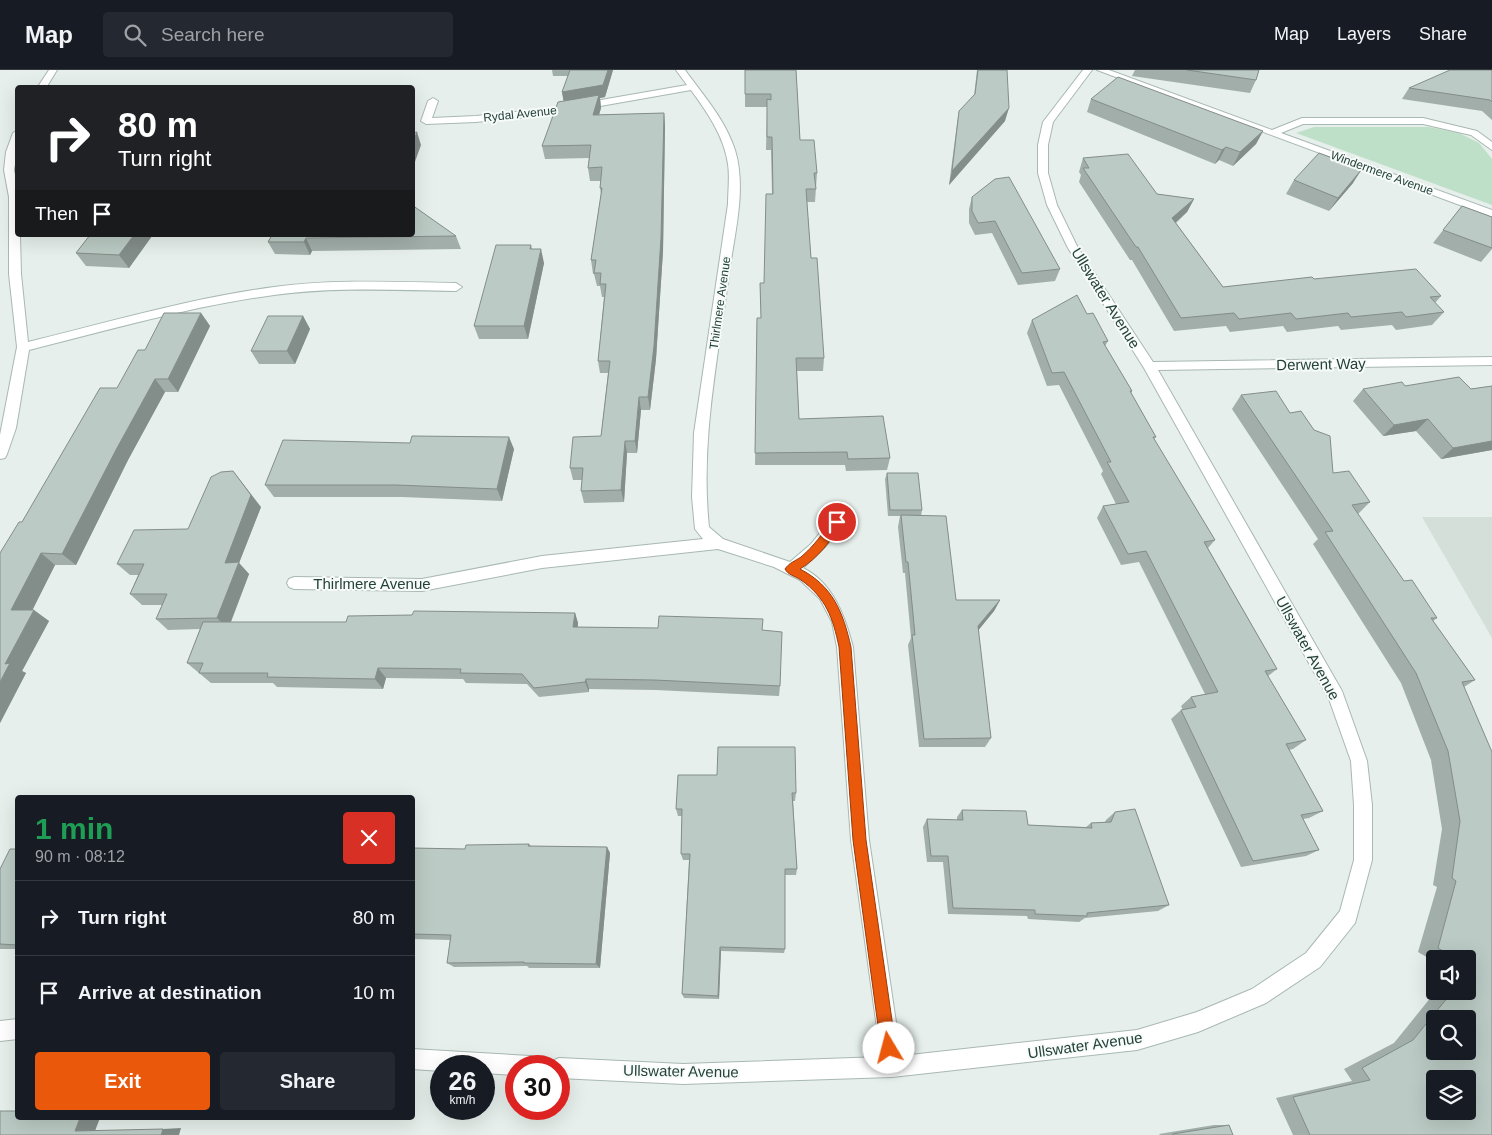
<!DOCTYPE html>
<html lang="en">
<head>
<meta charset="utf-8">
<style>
	body { margin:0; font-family:Arial,sans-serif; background:#242831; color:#f1f3f6; height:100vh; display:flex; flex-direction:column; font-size:19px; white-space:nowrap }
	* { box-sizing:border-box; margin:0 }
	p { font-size:16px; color:#9ea1a6 }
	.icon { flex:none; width:28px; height:28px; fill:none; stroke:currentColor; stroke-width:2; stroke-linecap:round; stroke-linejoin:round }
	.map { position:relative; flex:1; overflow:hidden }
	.details { position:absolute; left:15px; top:725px; width:400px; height:325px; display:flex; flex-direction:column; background:#171b24; border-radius:5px; box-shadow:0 5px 20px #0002 }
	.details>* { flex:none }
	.hud { position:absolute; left:15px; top:15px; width:400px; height:152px; border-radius:5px; box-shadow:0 5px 20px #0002; background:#202124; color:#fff; overflow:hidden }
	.tools { position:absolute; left:1426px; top:880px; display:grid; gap:10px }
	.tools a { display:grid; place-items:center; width:50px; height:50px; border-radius:5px; background:#171b24; box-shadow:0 5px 20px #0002; font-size:25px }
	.speed { position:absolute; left:430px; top:985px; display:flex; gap:10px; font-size:25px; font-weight:700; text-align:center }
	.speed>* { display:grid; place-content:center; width:65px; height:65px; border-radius:50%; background:#171b24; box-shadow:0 5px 20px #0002; line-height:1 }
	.speed small { font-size:12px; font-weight:400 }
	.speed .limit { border:8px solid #d22; background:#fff; color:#111 }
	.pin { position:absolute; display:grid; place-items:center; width:42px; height:42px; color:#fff; margin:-21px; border:2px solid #fff; border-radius:50%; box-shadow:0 1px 5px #0007 }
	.me { position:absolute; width:55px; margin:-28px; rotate:352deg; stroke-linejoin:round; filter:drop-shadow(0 0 4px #0008) }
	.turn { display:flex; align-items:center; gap:18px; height:105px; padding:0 20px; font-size:22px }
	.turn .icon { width:65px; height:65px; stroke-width:2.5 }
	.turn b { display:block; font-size:35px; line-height:42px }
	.then { display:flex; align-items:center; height:48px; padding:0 20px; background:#0003; gap:10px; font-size:19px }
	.round { display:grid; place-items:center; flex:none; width:52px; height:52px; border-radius:5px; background:#242831 }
	.head { display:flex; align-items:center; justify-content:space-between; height:85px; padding:0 20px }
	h1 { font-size:30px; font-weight:700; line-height:38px; color:#1e9e55 }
	.cta { display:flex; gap:10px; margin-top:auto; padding:10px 20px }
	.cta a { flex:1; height:58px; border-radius:5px; background:#ea580c; color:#fff; font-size:20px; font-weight:700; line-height:58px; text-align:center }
	.cta a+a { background:#242831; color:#f1f3f6 }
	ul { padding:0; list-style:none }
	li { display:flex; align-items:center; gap:15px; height:75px; padding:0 20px; border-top:1px solid #363941 }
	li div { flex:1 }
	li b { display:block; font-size:19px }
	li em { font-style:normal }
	header { display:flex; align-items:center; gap:30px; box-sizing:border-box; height:70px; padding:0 25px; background:#171b24; border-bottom:1px solid #363941 }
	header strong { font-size:24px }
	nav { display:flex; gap:28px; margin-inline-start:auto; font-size:18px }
	.search { width:350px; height:45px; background:#242831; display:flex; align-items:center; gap:12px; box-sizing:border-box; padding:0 18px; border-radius:5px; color:#9ea1a6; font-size:19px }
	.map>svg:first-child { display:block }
	.built { fill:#d4dfda }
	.green { fill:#bfe0c8 }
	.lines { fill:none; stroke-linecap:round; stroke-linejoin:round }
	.street-casing { stroke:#a8b8b2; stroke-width:2 }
	.street { fill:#fff; fill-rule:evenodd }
	.wall { fill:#a1aea9 }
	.shaded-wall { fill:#838d89 }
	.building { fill:#bbcac4; stroke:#838d89; fill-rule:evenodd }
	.route { fill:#ea580c; stroke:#983908 }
	.labels { text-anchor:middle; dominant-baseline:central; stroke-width:4; stroke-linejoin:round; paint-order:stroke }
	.far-street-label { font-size:12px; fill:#24423a; stroke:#f7fbf9 }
	.street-label { font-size:15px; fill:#24423a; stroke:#f7fbf9 }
</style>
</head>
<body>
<header>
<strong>Map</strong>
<div class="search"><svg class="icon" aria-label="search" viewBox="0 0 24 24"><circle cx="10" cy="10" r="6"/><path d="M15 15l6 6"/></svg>Search here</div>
<nav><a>Map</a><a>Layers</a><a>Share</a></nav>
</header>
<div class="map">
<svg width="1492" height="1065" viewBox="0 0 1492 1065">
	<rect width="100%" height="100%" fill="#e6efeb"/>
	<!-- built -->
	<path class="built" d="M1422,447H1492V568Z"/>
	<!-- green -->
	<path class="green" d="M1314,57H1429L1459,63L1479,73L1492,89V135L1296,63Z"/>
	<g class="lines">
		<defs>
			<path id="street" d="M49,0H57L46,18H37Z
				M676,0H685C703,25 725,49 735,80C747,119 734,165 729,204C718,288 700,372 709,457L723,469L790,492L811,474L832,448L837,446L842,448L844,452L826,476L803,498C833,513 845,546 853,577L869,770L901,986L1137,960L1197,942L1252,919L1306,883L1340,841L1354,790V735L1351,691L1329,629L1144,298L1068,178L1047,135L1038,103V75L1043,52L1083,0H1092L1053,52L1048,75V103L1057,135L1078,178L1153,292L1492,287V295L1158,300L1342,621L1367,691L1372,735V790L1355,853L1320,897L1266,933L1198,962L1137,980L892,1007L683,1014L559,1008V996H550L552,991L559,988L683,994L881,987L851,770L837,577L832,552L820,529L800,510L774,497L718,479L542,498L422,521L294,519L289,517L287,513L289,509L294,507L422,509L542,486L703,469L695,459L692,427L694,363L728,134C728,121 730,107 728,94C724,66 707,42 691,20L555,44L476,52L426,54L421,51L428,31L433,28L438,31L432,48L476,46L555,38L687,15Z
				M1097,0H1109L1272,60L1302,48H1423L1477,61L1492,72V80L1471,65L1423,54H1303L1281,63L1492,140V147Z
				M18,60V78L14,100L18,118V165H20L21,204L28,272C110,252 191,228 274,217C334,209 395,212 456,213L462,217L456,221C395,220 334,217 274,225C191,236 110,260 29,280L16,358L7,384L5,388L0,389V365L17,277L9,204V127L4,100L6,82L13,63Z
				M18,949V969L0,971V951Z
				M412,979L530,986L537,989L540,996H516V1005L484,1003V996H441V1001L412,999Z"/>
		</defs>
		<!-- street casing -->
		<use href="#street" class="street-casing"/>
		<!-- street -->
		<use href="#street" class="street"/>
	</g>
	<!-- wall -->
	<path class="wall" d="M552,0H613L605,27L600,28L601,38L599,45L664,43L665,56L663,181L656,289L650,340H641L637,383H627L624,432L584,433L581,421L582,410H573L570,398L601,366L608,303H600L598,291L604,227H602L600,216H597L594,204H593L591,190L601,124L600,118L601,111H590L588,98L589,88L545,89L542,76L564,31L562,22L568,6H553Z
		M745,0H796L800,70L817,103L815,132H807L811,188L824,288L823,301H797L799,349L890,388L887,400L846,401L845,395H755L757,248H761L760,213H764L772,124L771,80H766L767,37H745Z
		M977,0H1007L1005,51L949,115L957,54L959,41L974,26Z
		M1135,0H1259L1256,10L1250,23L1132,6Z
		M1492,0V50L1482,41L1402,29L1409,18Z
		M1091,29L1263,61L1256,74L1233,96L1219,90L1215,94L1087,42Z
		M1083,88L1157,124L1194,129L1187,142L1176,153L1223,217L1314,209L1441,226L1435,233L1444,242L1432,255L1396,260L1392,255L1341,260L1338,256L1287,262L1283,256L1230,262L1226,256L1174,261L1132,190H1130L1079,112L1081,105L1079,102Z
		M1294,110L1353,113L1329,141L1286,124Z
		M972,127L1060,199L1055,211L1018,215L992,163L975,165L969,153V139Z
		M1462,136L1492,147V179L1481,192L1433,173Z
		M90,165H151L152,166L129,198L86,196L76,183Z
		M272,165L456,166L461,179L312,181L310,185L275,184L268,172Z
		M531,175L532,179L544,193L528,269H479L474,256Z
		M201,243L210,256L178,322H165L128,390L76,495H55L32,540L49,551L22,601L26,603L0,653L22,452L117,318L145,280Z
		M1087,244L1108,271L1105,276L1132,321L1131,323L1156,367L1154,369L1215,470L1208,478L1277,599L1268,606L1306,670L1293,679L1289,680L1323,741L1309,748L1303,749L1319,780L1306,786L1241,797L1171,649L1181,640H1183L1181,636L1191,627L1205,624L1139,492L1121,495L1097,448L1103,436L1116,434L1101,404L1103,401L1059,315L1047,316L1027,263L1032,250Z
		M303,246L310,259L295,294H259L251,281Z
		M1405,316L1471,319L1492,316V380L1441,389L1416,361L1383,366L1353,331L1363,319Z
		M1241,325L1290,343L1333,403L1370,432L1358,444L1404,511L1437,548L1433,551L1475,610L1464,617L1492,1065H1293L1276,1028L1352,1011L1344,999L1394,973L1436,921H1468V889H1435V892L1418,882L1437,817L1433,815L1442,759L1431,690L1401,613L1313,474L1318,469L1232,339Z
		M514,379L502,431L402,427H274L265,415Z
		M887,403L922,440L921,446L956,530H1000L994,541L978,560L991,668L985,677H919L908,575L911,568L905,503H903L898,457L900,446H888L885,409Z
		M261,437L239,493L249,504L231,552H346L412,545L575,543L578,553V557L762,560L780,616L779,626L656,620L589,619V622L539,627L527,614L466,613L463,609L386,608L383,619L277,617L273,613H211L187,593L200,559L168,560L156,549L162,535H142L130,524L138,505H130L117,494L188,459Z
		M678,705L796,723L795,731H793L797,799L796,805H785V879L784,883L721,881L719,929L684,928L682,924L689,790H683L681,784L682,746H678L676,739Z
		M962,740L1028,755L1086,757L1091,753L1105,752L1106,750L1115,742L1169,835L1158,841L1085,848L1079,852L1028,849L1027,846L948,844L943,792H927L923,757L927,749L957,750V747Z
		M529,774L531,776L607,777L610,783L600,898H529L527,896L454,897L447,893L450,870L412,869V778L465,779Z
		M18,779V879H0V799Z
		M1214,1055H1229L1233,1065H1160L1159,1064Z"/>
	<!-- shaded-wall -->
	<path class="shaded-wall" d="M608,0H613L605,27L600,28L601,38L595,58L564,34L562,22Z
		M1009,38L1005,51L949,115L952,101Z
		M664,43L665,56L663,181L656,289L650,340L648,327Z
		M1263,61L1256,74L1233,96L1240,82Z
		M417,62L421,75L412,100V75Z
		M1226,77L1219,90L1215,94L1222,80Z
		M1362,99L1353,113L1329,141L1338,128Z
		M1194,129L1187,142L1166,161L1172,148Z
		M134,165H151L152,166L129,198L119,185Z
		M306,168L312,181L310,185L304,172Z
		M541,179L544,193L528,269L524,256Z
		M201,243L210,256L178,322L168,309Z
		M303,246L310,259L295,294L287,281Z
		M155,309L165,322L128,390L76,495L62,484L117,378Z
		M639,327L641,340L637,383L635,371Z
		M1428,349L1416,361L1383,366L1394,355Z
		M509,367L514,379L502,431L497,419Z
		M625,371L627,383L624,432L621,420Z
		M1492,371V380L1441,389L1453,378Z
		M233,401L261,437L239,493L249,504L228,559L217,548L225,493Z
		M41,483L55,495L27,551L11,540Z
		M1000,530L994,541L973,567L978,556Z
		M34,540L49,551L22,601L26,603L0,653V612L5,594Z
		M575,543L578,553L576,568L573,557Z
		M378,598L386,608L383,619L375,609Z
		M586,609L589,619V622L585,612Z
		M607,777L610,783L600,898L596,894Z
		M720,877L721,881L719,929L718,926Z
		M80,1048H100L95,1061H75Z
		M181,1058L179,1065H161L163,1059Z"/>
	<!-- building -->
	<path class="building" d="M570,0H608L603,15L562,22Z
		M745,0H796L800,70H814L817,103H814L816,119H806L811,188H817L824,288H796L799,349L883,346L890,388L848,389L847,382L755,383L757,248H761L760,213H764L766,124H773L772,67H767V29L771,30V24H745Z
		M978,0H1007L1009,38L952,101L959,41L975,24Z
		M1187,0H1259L1256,10Z
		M1450,0H1492V32L1490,30L1409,18Z
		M1118,7L1263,61L1240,82L1226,77L1222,80L1091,29Z
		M599,25L593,45L664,43L661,168L654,276L648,327H639L635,371H625L621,420L581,421L583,398H570L573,367L601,366L610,291H598L606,214H600L601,203H594L596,190H591L602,118H600L602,97L588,98L591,75L542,76L558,32Z
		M417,62L412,75V63Z
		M1319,83L1362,99L1338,128L1294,110Z
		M1128,84L1157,124L1194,129L1172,148L1223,217L1312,207L1314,209L1416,199L1441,226L1430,227L1444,242L1406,247L1402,242L1351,247L1348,243L1296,249L1291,243L1239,249L1234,243L1181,248L1138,177H1136L1083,98H1089L1083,88Z
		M1009,107L1060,199L1022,203L995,151L978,153L972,141V127L995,109Z
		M412,135L456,166L306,168L304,172H268L272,165H412Z
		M1462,136L1492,147V178L1443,160Z
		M90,165H134L119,185L76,183Z
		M496,175H531L530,179H541L524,256H474Z
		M1077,225L1087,244L1093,243L1108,271L1103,272L1132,321H1130L1156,367H1153L1215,470L1204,472L1277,599L1265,601L1306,670L1286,674L1323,741L1301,745L1319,780L1253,791L1181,640L1196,637L1191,627L1218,622L1146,481L1128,484L1103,436L1129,432L1107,392H1111L1064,302L1052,303L1032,250Z
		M164,243H201L168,309H155L117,378L62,484L41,483L11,540H34L5,594L10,593L0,612V483L19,452H22L100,318H117L138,280H145Z
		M268,246H303L287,281H251Z
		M1459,307L1471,319L1492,316V371L1453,378L1428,349L1394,355L1363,319L1402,312L1405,316Z
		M1276,321L1290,343L1301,341L1314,360L1330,366L1333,403L1349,401L1370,432L1352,435L1404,511L1412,510L1437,548H1431L1475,610L1462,612L1492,682V1065H1310L1293,1027L1370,1010L1362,998L1413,970L1453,921H1468V903L1472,898L1468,895V889H1456L1438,878L1456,811L1452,808L1460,751L1448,681L1416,603L1325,462L1333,461L1241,325ZM1435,949H1468V981H1435ZM1435,1009H1468V1041H1435Z
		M412,366L509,367L497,419L396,415H265L283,370L410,373Z
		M233,401L251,425L225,493L239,492L217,548L156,549L167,524H130L144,494H117L134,460L188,459L211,407L221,402Z
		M887,403H918L922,440H890Z
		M901,445L946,446L956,530H1000L978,556L991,668L924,669L912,565H915L908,492H906Z
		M414,541L575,543L573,557L658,558L659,546L763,549L762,560L782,562L780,616L654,610L586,609L585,612L534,618L522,604L460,603L461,599L378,598L375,609L267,607L268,603H199L203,593H187L203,552H346L348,546L412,545Z
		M718,677H795L796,723H792L797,799H785V879L720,877L718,926L682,924L690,784H681L682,739H676L678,705H717Z
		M1135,739L1169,835L1087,843V846L1035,844V840L953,838L948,786H931L927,749L963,750L962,740L1026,741L1028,755L1092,758L1091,753L1111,752L1115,742Z
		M529,774L528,776L607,777L596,894L524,893V892L447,893L451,865L412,864V778L465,779L466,775Z
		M10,779H18V875L0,874V799Z
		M0,1041H18V1048H80L75,1061L163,1059L161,1065H0Z
		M1229,1055L1233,1065H1173V1064Z"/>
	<!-- route -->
	<path class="route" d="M837,448L842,452C832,470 818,488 800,499C833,516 843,542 851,577L866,770L896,978L894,983L889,985L884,983L881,978L853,770L839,577C833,548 826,528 801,510C795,506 788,505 785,499C789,493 795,491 801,487C814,476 823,463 833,449Z"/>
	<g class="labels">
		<!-- far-street labels -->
		<g class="far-street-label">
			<text transform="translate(520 44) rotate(-6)">Rydal Avenue</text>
			<text transform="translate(1382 103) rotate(20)">Windermere Avenue</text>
			<text transform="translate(720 233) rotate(-82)">Thirlmere Avenue</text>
		</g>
		<!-- street labels -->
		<g class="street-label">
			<text transform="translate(1106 228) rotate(58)">Ullswater Avenue</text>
			<text transform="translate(1321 294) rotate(-1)">Derwent Way</text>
			<text x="372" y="513">Thirlmere Avenue</text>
			<text transform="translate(1308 578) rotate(61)">Ullswater Avenue</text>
			<text transform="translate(1085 975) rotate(-8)">Ullswater Avenue</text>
			<text transform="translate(681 1001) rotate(1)">Ullswater Avenue</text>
		</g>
	</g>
</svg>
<div class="tools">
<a><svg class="icon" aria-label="sound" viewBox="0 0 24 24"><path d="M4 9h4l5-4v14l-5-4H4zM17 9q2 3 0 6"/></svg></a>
<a><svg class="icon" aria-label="search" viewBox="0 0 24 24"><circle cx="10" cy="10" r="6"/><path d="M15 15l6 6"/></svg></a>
<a><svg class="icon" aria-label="layers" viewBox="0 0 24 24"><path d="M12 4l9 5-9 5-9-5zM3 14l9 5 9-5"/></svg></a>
</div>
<div class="speed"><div>26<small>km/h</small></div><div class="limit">30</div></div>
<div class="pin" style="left:837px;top:452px;background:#d93025"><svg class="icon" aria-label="arrive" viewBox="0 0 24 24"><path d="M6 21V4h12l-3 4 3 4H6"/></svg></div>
<svg class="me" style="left:889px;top:978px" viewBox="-20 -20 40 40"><circle r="19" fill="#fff"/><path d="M0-13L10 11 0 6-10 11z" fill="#ea580c"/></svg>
<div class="hud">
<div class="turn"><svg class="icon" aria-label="right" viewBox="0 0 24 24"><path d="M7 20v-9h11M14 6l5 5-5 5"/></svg><div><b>80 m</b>Turn right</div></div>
<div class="then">Then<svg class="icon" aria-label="arrive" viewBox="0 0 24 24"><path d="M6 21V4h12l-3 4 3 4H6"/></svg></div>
</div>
<section class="details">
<div class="head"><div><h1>1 min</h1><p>90 m · 08:12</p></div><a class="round" style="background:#d93025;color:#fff"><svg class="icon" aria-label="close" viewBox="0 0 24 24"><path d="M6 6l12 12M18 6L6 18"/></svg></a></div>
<ul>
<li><svg class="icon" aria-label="right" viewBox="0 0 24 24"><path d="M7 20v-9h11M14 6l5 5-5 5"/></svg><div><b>Turn right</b></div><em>80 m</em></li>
<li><svg class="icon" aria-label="arrive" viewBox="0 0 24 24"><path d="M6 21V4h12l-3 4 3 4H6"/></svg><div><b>Arrive at destination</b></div><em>10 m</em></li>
</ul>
<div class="cta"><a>Exit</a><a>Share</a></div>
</section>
</div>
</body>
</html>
